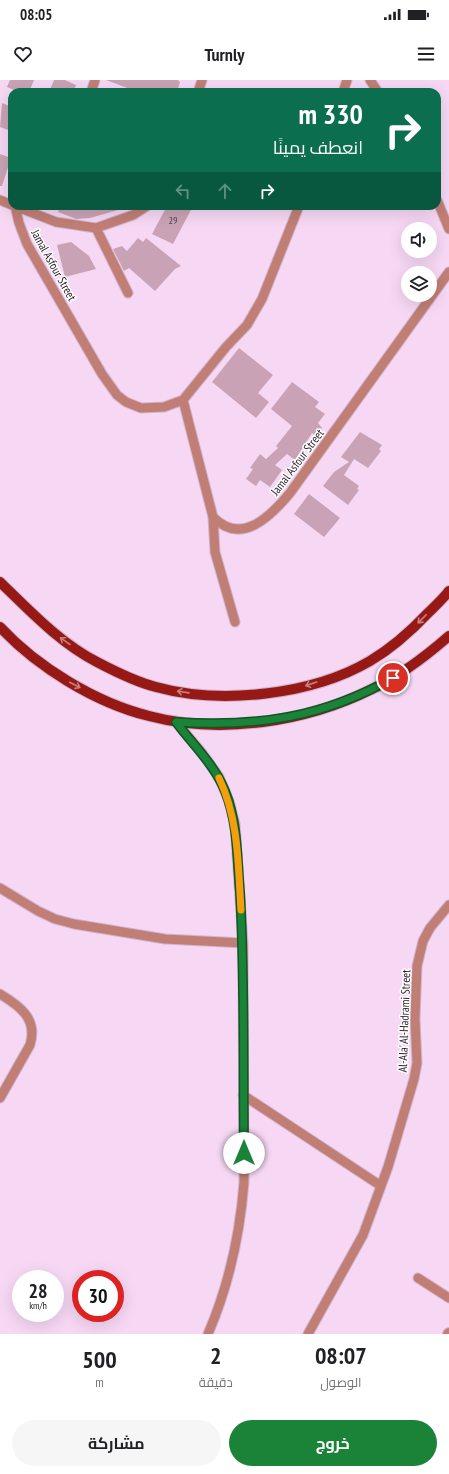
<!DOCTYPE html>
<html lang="ar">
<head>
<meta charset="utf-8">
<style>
	body { margin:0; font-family:"PT Sans Narrow",Cairo,sans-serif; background:#f6f6f6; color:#202124; direction:rtl; height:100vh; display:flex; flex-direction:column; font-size:15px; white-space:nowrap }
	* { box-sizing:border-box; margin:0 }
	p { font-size:13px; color:#757577 }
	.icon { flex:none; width:22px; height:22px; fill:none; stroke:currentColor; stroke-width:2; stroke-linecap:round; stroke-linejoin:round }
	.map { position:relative; height:1254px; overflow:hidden; direction:ltr }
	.details { display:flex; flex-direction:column; background:#fff; flex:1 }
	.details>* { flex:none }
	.top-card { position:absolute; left:8px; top:8px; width:433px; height:122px; border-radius:12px; box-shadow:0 4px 16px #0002; direction:rtl; background:#0b6e4f; color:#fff; overflow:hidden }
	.tools { position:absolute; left:401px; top:142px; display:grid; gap:8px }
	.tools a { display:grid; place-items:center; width:36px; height:36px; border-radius:50%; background:#fff; box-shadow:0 4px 16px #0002; font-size:20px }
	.speed { position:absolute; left:12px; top:1190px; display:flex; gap:8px; font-size:20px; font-weight:700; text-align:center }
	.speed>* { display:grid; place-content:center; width:52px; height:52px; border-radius:50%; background:#fff; box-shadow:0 4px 16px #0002; line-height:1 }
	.speed small { font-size:10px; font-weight:400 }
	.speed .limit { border:6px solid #d22; background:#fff; color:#111 }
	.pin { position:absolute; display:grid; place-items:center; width:34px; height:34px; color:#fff; margin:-17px; border:2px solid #fff; border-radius:50%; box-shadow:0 1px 4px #0007 }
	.me { position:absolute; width:44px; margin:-22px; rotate:0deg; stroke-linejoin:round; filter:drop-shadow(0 0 3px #0008) }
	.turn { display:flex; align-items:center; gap:14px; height:84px; padding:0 12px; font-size:18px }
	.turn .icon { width:52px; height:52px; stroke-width:2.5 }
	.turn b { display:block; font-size:28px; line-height:34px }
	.lanes { display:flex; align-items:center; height:38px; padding:0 12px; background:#0003; justify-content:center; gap:20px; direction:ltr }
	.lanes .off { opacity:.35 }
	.eta { display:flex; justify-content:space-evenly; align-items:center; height:68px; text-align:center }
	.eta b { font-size:24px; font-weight:700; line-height:28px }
	.primary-button { display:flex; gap:8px; margin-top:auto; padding:8px 12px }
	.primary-button a { flex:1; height:46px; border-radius:24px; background:#1a8338; color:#fff; font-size:16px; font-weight:700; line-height:46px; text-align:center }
	.primary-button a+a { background:#f6f6f6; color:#202124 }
	.status { display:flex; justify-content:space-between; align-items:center; height:28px; padding:0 20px; background:#fff; direction:ltr }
	.status svg { height:11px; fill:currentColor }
	header { display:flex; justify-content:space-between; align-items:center; height:52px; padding:0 12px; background:#fff; font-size:18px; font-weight:700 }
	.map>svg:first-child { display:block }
	.building { fill:#c9a3b5 }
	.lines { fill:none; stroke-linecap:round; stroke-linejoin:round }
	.minor-casing { stroke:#d1b5cf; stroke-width:11 }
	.tertiary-casing { stroke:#d1b5cf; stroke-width:12 }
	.primary-casing { stroke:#d1b5cf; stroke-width:12 }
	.minor { stroke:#c17e75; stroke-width:9 }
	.tertiary { stroke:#c17e75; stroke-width:10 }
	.primary { stroke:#961916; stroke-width:10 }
	.oneway { stroke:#c5807f }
	.route-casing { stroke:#115524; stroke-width:10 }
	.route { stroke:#1a8338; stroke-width:7 }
	.slow { stroke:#f59e0b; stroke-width:7 }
	.labels { text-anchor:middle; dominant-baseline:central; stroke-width:3; stroke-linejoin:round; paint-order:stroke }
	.number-label { font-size:10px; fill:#503e4a }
	.street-label { font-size:12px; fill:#271c27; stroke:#fff }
</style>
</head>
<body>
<div class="status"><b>08:05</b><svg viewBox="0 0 49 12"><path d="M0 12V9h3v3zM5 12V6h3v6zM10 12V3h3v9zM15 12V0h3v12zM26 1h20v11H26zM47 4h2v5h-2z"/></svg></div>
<header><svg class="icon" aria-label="menu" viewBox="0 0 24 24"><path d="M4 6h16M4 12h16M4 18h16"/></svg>Turnly<svg class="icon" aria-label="heart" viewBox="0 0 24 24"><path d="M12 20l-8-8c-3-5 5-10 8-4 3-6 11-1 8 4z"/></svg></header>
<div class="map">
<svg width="449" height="1254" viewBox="0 0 449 1254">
	<rect width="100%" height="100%" fill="#f6d7f4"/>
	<!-- building -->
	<path class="building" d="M10,0H34L29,12H19L7,7Z
		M54,0H65L76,5L73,12H49Z
		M106,0H178L180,2L177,12H138Z
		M2,23L12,27L11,51L0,47Z
		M0,74L11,78L2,106H0Z
		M60,126H125V128L90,138L76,139L58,132Z
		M167,126H193L173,164L152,154Z
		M138,158L143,162L146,158L181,186L175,189L155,211L129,188L124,191L113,169L122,166L127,171Z
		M71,162L89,176L96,189L65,197L57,165Z
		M239,268L273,295L258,313L269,322L256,338L212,302Z
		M292,302L319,322L315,327L325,334L318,343L322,348L316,356L312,353L295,380L287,374L275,385L282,390L270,407L260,400L256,406L246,399L253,389L250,388L260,374L266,379L278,368L276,366L292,346L271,329Z
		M360,352L382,365L379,369L381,371L368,388L354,379L344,395L359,406L357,409L359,410L348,425L323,406L334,392L349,382L341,377Z
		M309,414L340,438L324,457L294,434Z"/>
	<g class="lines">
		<defs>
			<path id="minor" d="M370,0L378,12
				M91,12L95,0
				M198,12L202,0
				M343,12L347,0
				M0,120L12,125
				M437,120L449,149
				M15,126L19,143L27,164L102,294L117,315L126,322L141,328L164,327L183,320L226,267L247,245L262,219L299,126
				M15,126L56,142L96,148L133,135L147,126
				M96,148L128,213
				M183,320L213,437C241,466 270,437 290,413L449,192
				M213,437L215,472L235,542
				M176,642L202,673L219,697L229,721L235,744L243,863L244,1102C240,1155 229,1205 208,1254
				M0,808L38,831L55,839L74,844L165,859L243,863
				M0,914C20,926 38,939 30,965L0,1018
				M243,1015L381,1106
				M418,1198L449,1218
				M308,1254L363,1155L388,1087L414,999L417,983L415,939L417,886L423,861L430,848L449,825"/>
			<path id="tertiary" d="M448,1254L449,1253"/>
			<path id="primary" d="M0,502C30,531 60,563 97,582C116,592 136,602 156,607C221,625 312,615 370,581C392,568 411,551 428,533C435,526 443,519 449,511
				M0,547C37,587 96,623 149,636C221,655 306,642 372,609C400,596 425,577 449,556"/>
		</defs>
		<!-- minor casing -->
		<use href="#minor" class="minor-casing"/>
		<!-- tertiary casing -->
		<use href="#tertiary" class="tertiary-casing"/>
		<!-- primary casing -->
		<use href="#primary" class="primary-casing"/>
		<!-- minor -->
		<use href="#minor" class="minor"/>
		<!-- tertiary -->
		<use href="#tertiary" class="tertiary"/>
		<!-- primary -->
		<use href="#primary" class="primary"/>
	</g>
	<!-- one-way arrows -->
	<defs><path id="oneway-shaft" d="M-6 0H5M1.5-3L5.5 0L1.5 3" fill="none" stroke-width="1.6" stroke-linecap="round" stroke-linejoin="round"/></defs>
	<g class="oneway">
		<use href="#oneway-shaft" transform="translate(422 539) rotate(134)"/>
		<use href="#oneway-shaft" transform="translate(65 561) rotate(-145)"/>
		<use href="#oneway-shaft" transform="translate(311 604) rotate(161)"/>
		<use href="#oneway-shaft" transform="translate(75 605) rotate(27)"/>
		<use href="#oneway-shaft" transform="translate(183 612) rotate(-172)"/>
	</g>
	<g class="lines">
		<defs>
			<path id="route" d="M244,1073C243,986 245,899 240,812C237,778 238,743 225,711C214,684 193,665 176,642C257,647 322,638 393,598"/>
		</defs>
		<!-- route casing -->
		<use href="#route" class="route-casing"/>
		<!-- route -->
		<use href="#route" class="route"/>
		<!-- slow -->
		<path class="slow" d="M219,698C239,740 238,785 241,830"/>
	</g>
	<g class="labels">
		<!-- number labels -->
		<g class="number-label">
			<text x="173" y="140">29</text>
		</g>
		<!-- street labels -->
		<g class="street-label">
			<text transform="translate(54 185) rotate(61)">Jamal Asfour Street</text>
			<text transform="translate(297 382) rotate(-53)">Jamal Asfour Street</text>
			<text transform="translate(404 941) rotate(-88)">Al-Ala' Al-Hadrami Street</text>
		</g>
	</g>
</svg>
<div class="tools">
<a><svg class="icon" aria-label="sound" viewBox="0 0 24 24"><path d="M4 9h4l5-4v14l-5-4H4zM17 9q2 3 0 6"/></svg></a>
<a><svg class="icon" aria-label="layers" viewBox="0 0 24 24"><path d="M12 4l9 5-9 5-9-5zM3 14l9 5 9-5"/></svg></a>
</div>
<div class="speed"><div>28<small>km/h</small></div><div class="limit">30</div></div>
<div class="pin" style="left:393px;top:598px;background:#d93025"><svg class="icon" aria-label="arrive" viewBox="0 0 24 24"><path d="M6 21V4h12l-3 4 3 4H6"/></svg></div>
<svg class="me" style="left:244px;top:1073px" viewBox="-20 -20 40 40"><circle r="19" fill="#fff"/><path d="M0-13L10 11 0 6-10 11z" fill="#1a8338"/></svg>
<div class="top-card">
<div class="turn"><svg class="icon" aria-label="right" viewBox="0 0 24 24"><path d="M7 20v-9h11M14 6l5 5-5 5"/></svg><div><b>330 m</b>انعطف يمينًا</div></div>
<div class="lanes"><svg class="icon off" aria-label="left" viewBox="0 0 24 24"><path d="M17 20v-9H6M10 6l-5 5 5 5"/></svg><svg class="icon off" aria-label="ahead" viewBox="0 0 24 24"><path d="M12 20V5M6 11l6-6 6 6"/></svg><svg class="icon" aria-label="right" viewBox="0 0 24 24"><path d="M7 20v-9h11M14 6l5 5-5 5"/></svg></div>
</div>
</div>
<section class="details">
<div class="eta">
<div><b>08:07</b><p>الوصول</p></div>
<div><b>2</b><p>دقيقة</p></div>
<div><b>500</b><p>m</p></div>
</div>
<div class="primary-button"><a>خروج</a><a>مشاركة</a></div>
</section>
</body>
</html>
